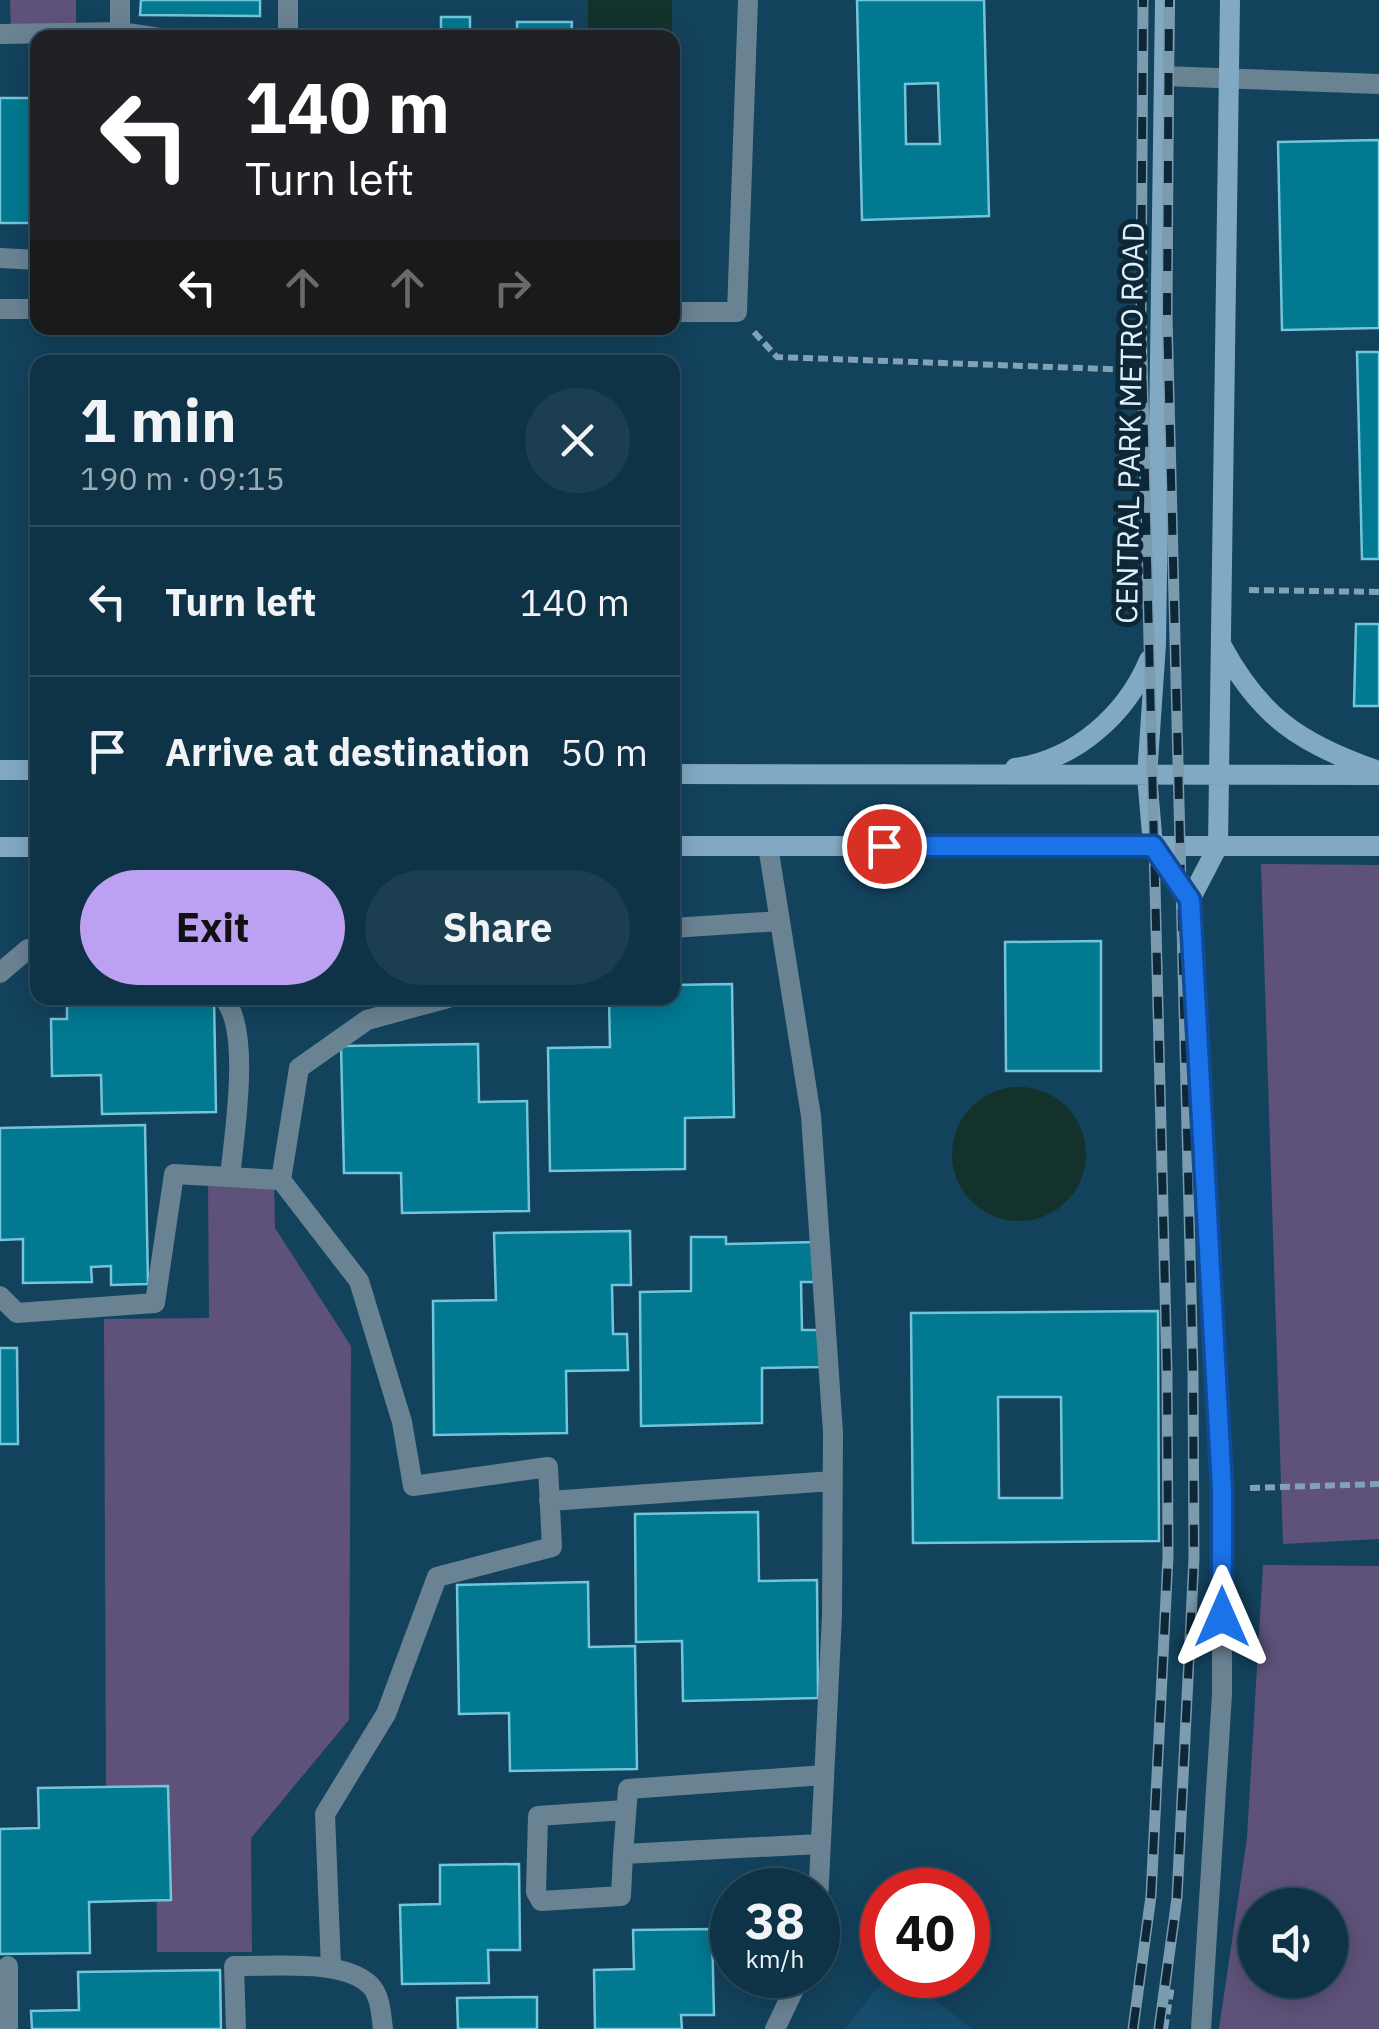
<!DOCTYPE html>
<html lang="en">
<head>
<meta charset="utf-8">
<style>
	body { margin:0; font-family:"IBM Plex Sans",sans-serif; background:#1c3e51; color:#f1f3f6; height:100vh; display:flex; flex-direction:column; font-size:38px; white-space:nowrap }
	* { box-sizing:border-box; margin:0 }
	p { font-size:32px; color:#9baab3 }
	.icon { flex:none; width:55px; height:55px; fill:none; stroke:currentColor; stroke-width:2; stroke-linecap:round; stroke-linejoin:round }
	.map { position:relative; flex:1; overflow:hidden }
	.details { position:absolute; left:30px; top:355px; width:650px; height:650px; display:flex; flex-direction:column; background:#0e3246; border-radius:20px; box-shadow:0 5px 25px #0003,0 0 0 2px #2e4d5f }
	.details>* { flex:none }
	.guide { position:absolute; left:30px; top:30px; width:650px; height:305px; border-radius:20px; box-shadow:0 5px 25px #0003,0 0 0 2px #2e4d5f; background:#202124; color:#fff; overflow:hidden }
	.tools { position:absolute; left:1238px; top:1888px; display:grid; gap:20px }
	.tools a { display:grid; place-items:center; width:110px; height:110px; border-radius:50%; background:#0e3246; box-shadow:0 5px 25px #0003,0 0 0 2px #2e4d5f; font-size:50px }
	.speed { position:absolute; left:710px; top:1868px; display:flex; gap:20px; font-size:50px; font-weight:700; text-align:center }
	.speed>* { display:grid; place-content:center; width:130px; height:130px; border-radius:50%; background:#0e3246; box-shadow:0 5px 25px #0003,0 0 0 2px #2e4d5f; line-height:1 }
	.speed small { font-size:25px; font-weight:400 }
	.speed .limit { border:15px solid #d22; background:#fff; color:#111 }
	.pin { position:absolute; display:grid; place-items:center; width:85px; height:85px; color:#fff; margin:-42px; border:5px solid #fff; border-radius:50%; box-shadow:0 2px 10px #0007 }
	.me { position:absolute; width:110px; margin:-55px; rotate:0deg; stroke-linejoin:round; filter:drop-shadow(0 0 8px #0008) }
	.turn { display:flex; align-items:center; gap:35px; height:210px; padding:0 50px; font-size:45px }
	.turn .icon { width:130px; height:130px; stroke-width:2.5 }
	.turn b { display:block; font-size:70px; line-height:85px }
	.lanes { display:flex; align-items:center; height:95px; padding:0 50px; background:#0003; justify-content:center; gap:50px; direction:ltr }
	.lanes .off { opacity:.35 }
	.round { display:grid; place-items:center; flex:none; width:105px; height:105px; border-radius:52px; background:#1c3e51 }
	.summary { display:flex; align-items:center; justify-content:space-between; height:170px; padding:0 50px }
	h1 { font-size:60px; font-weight:700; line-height:75px }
	.primary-button { display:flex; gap:20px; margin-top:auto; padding:20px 50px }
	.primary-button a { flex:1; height:115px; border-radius:60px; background:#bca0f2; color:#111; font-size:40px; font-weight:700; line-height:115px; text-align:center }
	.primary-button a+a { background:#1c3e51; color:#f1f3f6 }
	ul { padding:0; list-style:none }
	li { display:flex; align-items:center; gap:30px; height:150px; padding:0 50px; border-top:2px solid #2e4d5f }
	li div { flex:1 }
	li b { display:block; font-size:38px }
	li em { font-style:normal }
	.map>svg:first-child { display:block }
	.built { fill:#164d6c }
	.green { fill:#5e527a; fill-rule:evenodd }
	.water { fill:#14322c }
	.building { fill:#007991; stroke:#74c4da; stroke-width:2.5; fill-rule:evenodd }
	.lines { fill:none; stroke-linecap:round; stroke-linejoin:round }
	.path { stroke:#82a1b4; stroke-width:6; stroke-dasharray:10 5; stroke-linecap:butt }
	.service { stroke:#6a8393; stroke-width:20 }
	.minor { stroke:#6a8393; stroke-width:20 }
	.tertiary { stroke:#6a8393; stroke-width:20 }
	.secondary { stroke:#82a9c4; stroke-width:20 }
	.rail-casing { stroke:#7b9caf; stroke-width:11 }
	.rail { stroke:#0e2737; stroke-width:8; stroke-dasharray:22; stroke-linecap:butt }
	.route-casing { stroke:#114b97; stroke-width:25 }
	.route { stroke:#1a73e8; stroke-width:18 }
	.labels { text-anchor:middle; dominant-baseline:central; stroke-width:10; stroke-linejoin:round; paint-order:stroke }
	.street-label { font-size:30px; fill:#dff1fd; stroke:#0e2737 }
</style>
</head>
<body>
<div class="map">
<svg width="1379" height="2029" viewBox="0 0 1379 2029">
	<rect width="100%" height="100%" fill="#13425d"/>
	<!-- built -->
	<path class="built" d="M887,1975H903L972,2029H845Z"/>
	<!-- green -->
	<path class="green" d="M10,0H76V37L11,38Z
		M1261,864L1379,865V1539L1283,1544Z
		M208,1180H274L275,1228L351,1346L349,1720L251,1838L252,1952H157L156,1787H106L104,1319L209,1318Z
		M1263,1565L1379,1566V2029H1219L1247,1838ZM1255,1905H1330V1980H1255Z"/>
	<!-- water -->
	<path class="water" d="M588,0H672V37H588Z
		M952 1154a67 67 0 1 1 134 0a67 67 0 1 1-134 0Z"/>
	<!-- building -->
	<path class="building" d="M141,0H260V16L140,15Z
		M857,0H984L989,216L862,220ZM938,83L940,144H906L905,84Z
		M441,17H470V38H421V32H441Z
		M517,22H572L571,38H517Z
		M0,98H38V223H0Z
		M1379,140V328L1282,330L1278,142Z
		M1357,352H1379V559H1362Z
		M1356,624H1379V706H1354Z
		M1101,941V1071H1006L1005,942Z
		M732,984L734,1117L685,1118V1169L550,1171L548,1048L610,1047L609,998H672V985Z
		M67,998H214L216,1112L102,1114L101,1075L52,1076L51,1019H67Z
		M478,1044L479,1102L527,1101L529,1211L402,1213L401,1173H344L341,1046Z
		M145,1125L148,1284L111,1285V1266L91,1267L92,1282L23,1283V1239L0,1240V1128Z
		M630,1231L631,1285H612L613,1334H627L628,1370L566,1371L567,1433L434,1435L433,1301L496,1300L494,1233Z
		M691,1237H726V1244L817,1242L818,1282H801L802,1330H819L820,1367L762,1368V1423L641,1426L640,1292L691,1291Z
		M1158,1311L1159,1541L913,1543L911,1313ZM998,1397H1061L1062,1498H999Z
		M0,1348H17L18,1444H0Z
		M758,1512L759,1581L817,1580L818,1698L683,1701L682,1641L636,1642L635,1514Z
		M588,1582L589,1647L635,1646L637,1769L510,1771L509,1713L459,1714L457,1585Z
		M168,1786L171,1900L89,1902L90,1953L0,1954V1829L39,1828L38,1788Z
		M519,1864L520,1950H488L489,1983L402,1984L400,1905L440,1904V1865Z
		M712,1929L714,2015H681L682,2029H595L594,1970L634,1969L633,1930Z
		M220,1970L221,2029H32L31,2011L79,2010L78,1972Z
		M537,1997V2029H458L457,1998Z"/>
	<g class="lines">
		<!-- path -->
		<path class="path" d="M754,332L777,357L1135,370
			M1249,590L1379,592
			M1250,1488L1379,1484
			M1165,2029L1172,1986"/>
		<!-- service -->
		<path class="service" d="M120,0V38
			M288,0V38
			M0,34L120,32L160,38
			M0,258L38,260
			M768,846L811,1116L833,1432L832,1615L818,1902
			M672,928L780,921
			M0,973L28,949L38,947
			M223,998C252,1028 234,1135 230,1177
			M281,1180L359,1281L402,1422L413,1486L548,1467L552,1547L437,1577L386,1714L325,1814L331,1967
			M0,1296L17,1313L155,1303L174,1174L281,1180L299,1068L367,1020L448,998
			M549,1501L833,1481
			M820,1844L623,1854L628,1789L824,1775
			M623,1854L621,1896L541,1901L536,1892L538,1816L624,1810
			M8,1966V2029
			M236,2029L234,1966C271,1967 342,1958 370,1985C381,1996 381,2015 383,2029
			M775,2029L801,1975"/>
		<!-- minor -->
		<path class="minor" d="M1164,76L1379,84
			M0,309H38
			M672,312H737L748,0"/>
		<!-- tertiary -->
		<path class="tertiary" d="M1190,900L1222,1488V1694L1201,2029"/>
		<!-- secondary -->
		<path class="secondary" d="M1165,0L1156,644L1147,776L1153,846L1190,900L1218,846L1230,0
			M1222,646C1259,715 1299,743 1373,769
			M1015,768C1075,760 1126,715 1149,660
			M0,770H38
			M672,774L1379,775
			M672,846H1379
			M0,847H38"/>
		<defs>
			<path id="rail" d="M1133,2029L1151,1896L1168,1557L1167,1373L1141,315L1143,0
				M1159,2029L1177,1898L1194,1558L1193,1373L1167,315L1169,0"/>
		</defs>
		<!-- rail casing -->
		<use href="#rail" class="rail-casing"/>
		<!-- rail -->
		<use href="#rail" class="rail"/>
	</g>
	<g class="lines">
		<defs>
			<path id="route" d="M884,846H1153L1190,900L1222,1488V1617"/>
		</defs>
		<!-- route casing -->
		<use href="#route" class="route-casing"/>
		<!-- route -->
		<use href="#route" class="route"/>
	</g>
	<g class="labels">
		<!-- street labels -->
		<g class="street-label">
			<text transform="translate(1129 423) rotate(-89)">CENTRAL PARK METRO ROAD</text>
		</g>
	</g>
</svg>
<div class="tools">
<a><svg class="icon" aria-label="sound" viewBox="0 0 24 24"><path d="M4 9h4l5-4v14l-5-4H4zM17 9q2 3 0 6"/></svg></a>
</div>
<div class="speed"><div>38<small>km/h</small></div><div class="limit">40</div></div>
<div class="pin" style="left:884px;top:846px;background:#d93025"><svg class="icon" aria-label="arrive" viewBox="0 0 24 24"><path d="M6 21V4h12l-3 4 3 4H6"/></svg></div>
<svg class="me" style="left:1222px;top:1617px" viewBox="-20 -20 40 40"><path d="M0-17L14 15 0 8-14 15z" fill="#1a73e8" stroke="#fff" stroke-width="4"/></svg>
<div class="guide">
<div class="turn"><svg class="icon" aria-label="left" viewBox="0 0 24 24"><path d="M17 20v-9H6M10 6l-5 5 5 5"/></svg><div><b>140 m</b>Turn left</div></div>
<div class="lanes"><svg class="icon" aria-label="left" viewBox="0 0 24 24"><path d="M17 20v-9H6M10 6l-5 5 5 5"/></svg><svg class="icon off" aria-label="ahead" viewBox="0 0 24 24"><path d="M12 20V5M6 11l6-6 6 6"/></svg><svg class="icon off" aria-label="ahead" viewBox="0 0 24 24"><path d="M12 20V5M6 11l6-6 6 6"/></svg><svg class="icon off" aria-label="right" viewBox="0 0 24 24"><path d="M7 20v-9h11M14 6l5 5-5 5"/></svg></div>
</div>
<section class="details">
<div class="summary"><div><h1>1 min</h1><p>190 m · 09:15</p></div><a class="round"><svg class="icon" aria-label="close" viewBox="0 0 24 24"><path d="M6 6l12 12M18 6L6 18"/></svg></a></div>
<ul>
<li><svg class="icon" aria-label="left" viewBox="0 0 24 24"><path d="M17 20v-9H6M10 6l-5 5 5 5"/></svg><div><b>Turn left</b></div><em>140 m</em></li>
<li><svg class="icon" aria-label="arrive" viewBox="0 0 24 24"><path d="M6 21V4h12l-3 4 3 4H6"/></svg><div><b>Arrive at destination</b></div><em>50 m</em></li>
</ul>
<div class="primary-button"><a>Exit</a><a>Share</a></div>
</section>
</div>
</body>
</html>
